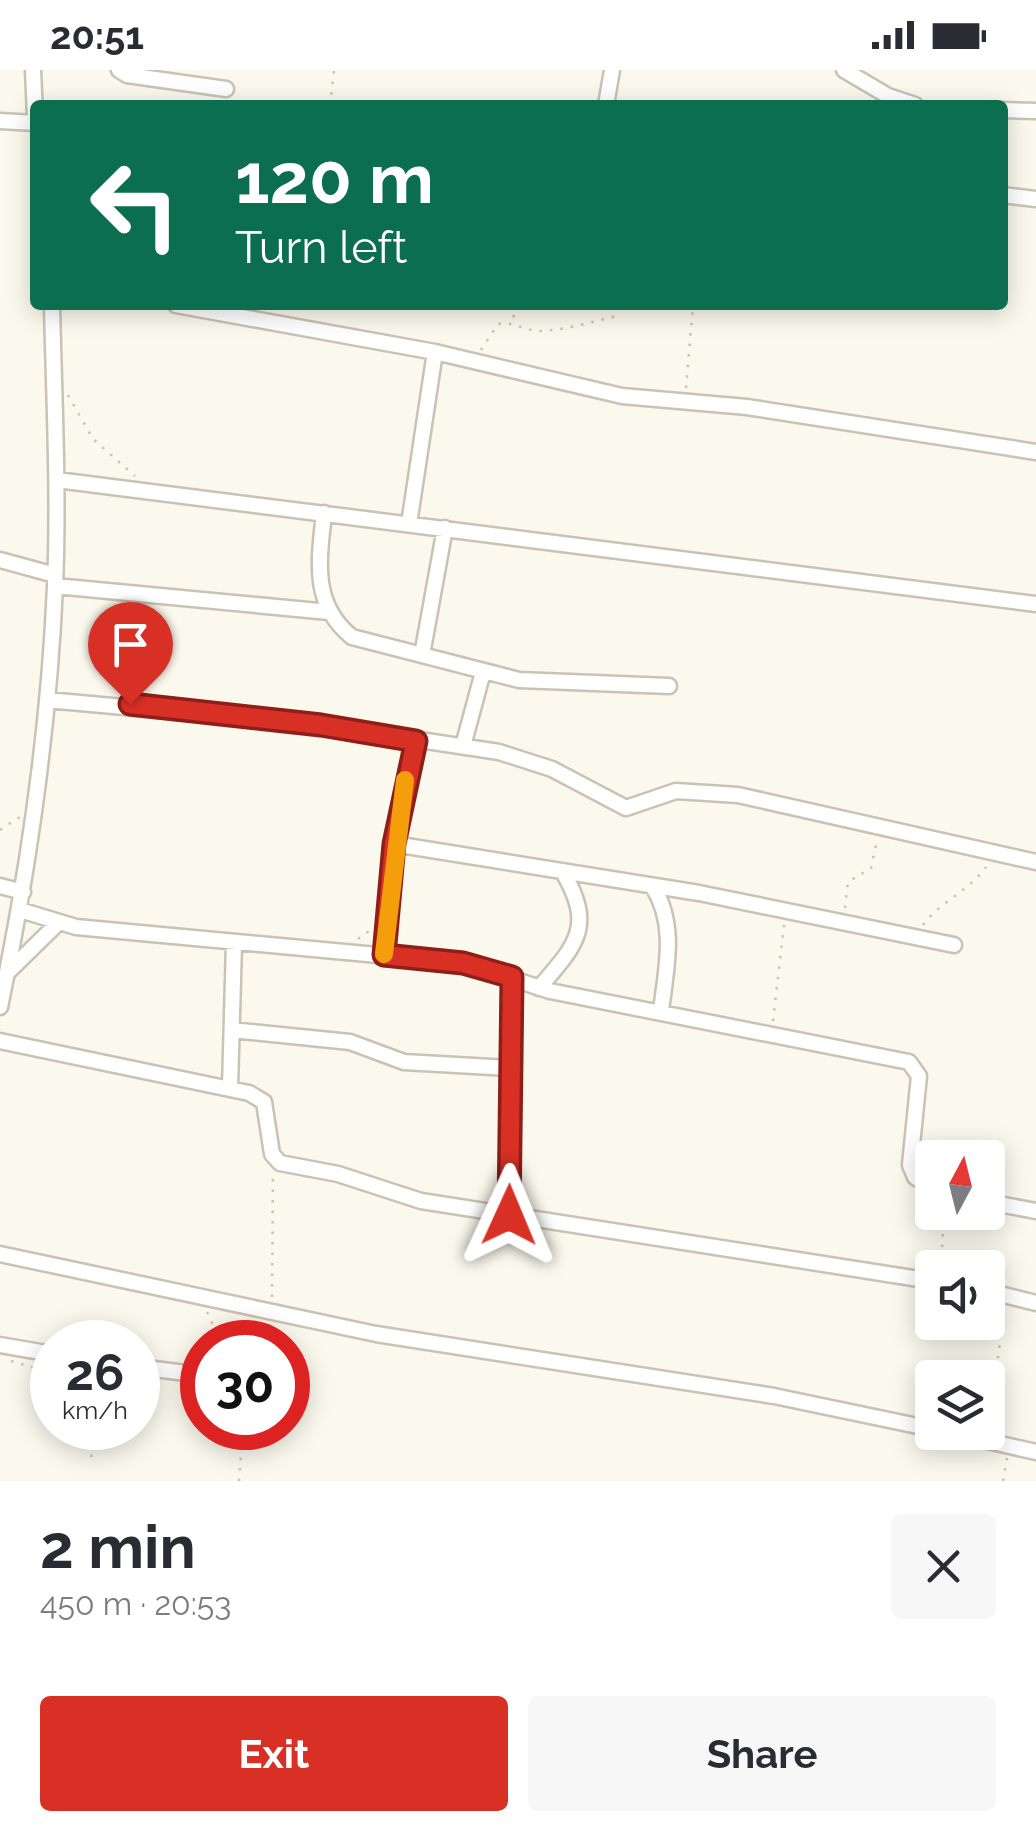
<!DOCTYPE html>
<html lang="en">
<head>
<meta charset="utf-8">
<style>
	body { margin:0; font-family:Raleway,sans-serif; background:#f7f7f7; color:#2b2b33; height:100vh; display:flex; flex-direction:column; font-size:38px; white-space:nowrap }
	* { box-sizing:border-box; margin:0 }
	p { font-size:32px; color:#7c7c81 }
	.icon { flex:none; width:55px; height:55px; fill:none; stroke:currentColor; stroke-width:2; stroke-linecap:round; stroke-linejoin:round }
	.map { position:relative; height:1411px; overflow:hidden }
	.side { display:flex; flex-direction:column; background:#fff; flex:1 }
	.side>* { flex:none }
	.guide { position:absolute; left:30px; top:30px; width:978px; height:210px; border-radius:10px; box-shadow:0 5px 25px #0003; background:#0b6e4f; color:#fff; overflow:hidden }
	.needle { width:65px; rotate:7deg }
	.tools { position:absolute; left:915px; top:1070px; display:grid; gap:20px }
	.tools a { display:grid; place-items:center; width:90px; height:90px; border-radius:10px; background:#fff; box-shadow:0 5px 25px #0003; font-size:50px }
	.speed { position:absolute; left:30px; top:1250px; display:flex; gap:20px; font-size:50px; font-weight:700; text-align:center }
	.speed>* { display:grid; place-content:center; width:130px; height:130px; border-radius:50%; background:#fff; box-shadow:0 5px 25px #0003; line-height:1 }
	.speed small { font-size:25px; font-weight:400 }
	.speed .limit { border:15px solid #d22; background:#fff; color:#111 }
	.pin { position:absolute; display:grid; place-items:center; width:85px; height:85px; color:#fff; margin:-102px -42px; border-radius:50% 50% 50% 0; rotate:-45deg; box-shadow:0 0 10px #0007 }
	.pin .icon { rotate:45deg }
	.me { position:absolute; width:110px; margin:-55px; rotate:1deg; stroke-linejoin:round; filter:drop-shadow(0 0 8px #0008) }
	.turn { display:flex; align-items:center; gap:35px; height:210px; padding:0 40px; font-size:45px }
	.turn .icon { width:130px; height:130px; stroke-width:2.5 }
	.turn b { display:block; font-size:70px; line-height:85px }
	.round { display:grid; place-items:center; flex:none; width:105px; height:105px; border-radius:10px; background:#f7f7f7 }
	.summary { display:flex; align-items:center; justify-content:space-between; height:170px; padding:0 40px }
	h1 { font-size:60px; font-weight:700; line-height:75px }
	.cta { display:flex; gap:20px; margin-top:auto; padding:20px 40px }
	.cta a { flex:1; height:115px; border-radius:10px; background:#d93025; color:#fff; font-size:40px; font-weight:700; line-height:115px; text-align:center }
	.cta a+a { background:#f7f7f7; color:#2b2b33 }
	.status { display:flex; justify-content:space-between; align-items:center; height:70px; padding:0 50px; background:#fff; direction:ltr }
	.status svg { height:28px; fill:currentColor }
	.map>svg:first-child { display:block }
	.lines { fill:none; stroke-linecap:round; stroke-linejoin:round }
	.minor-casing { stroke:#ccc2b3; stroke-width:19 }
	.path { stroke:#d3c0aa; stroke-width:2.5; stroke-dasharray:2.5 8; stroke-linecap:butt }
	.minor { stroke:#fff; stroke-width:14 }
	.route-casing { stroke:#8d1f18; stroke-width:25 }
	.route { stroke:#d93025; stroke-width:18 }
	.slow { stroke:#f59e0b; stroke-width:18 }
</style>
</head>
<body>
<div class="status"><b>20:51</b><svg viewBox="0 0 49 12"><path d="M0 12V9h3v3zM5 12V6h3v6zM10 12V3h3v9zM15 12V0h3v12zM26 1h20v11H26zM47 4h2v5h-2z"/></svg></div>
<div class="map">
<svg width="1036" height="1411" viewBox="0 0 1036 1411">
	<rect width="100%" height="100%" fill="#fbf8ed"/>
	<g class="lines">
		<defs>
			<path id="minor" d="M33,0L35,46
				M119,0L127,5L226,19
				M844,0L888,26L915,35
				M606,35L612,0
				M1002,40L1036,41
				M0,51L35,53
				M1002,125L1036,129
				M176,235L435,282L622,326L747,337L1036,382
				M57,410L1036,534
				M324,443C319,490 311,534 352,567L519,610L669,616
				M409,454L435,282
				M0,490L55,505
				M55,516L329,542
				M422,585L445,458
				M47,630L321,655L499,682L552,699L626,738L676,721L738,725L1036,792
				M463,676L483,602
				M394,774L699,823L954,875
				M0,816L23,822
				M653,817C677,855 666,899 661,941
				M20,840L76,857L463,893L550,921L909,992L919,1006L910,1095L915,1107L932,1118
				M384,885L394,774L416,671
				M7,903L57,854
				M539,918C578,873 594,856 563,802
				M0,937C29,797 49,658 55,516C59,422 54,329 52,235
				M232,960L350,972L404,992L509,998
				M0,971L249,1023L264,1032L272,1084L280,1093L338,1104L421,1131L932,1211
				M230,1018L234,873
				M988,1132L1036,1141
				M509,1145L512,907
				M0,1184L376,1264L774,1326L932,1359
				M988,1221L1036,1233
				M0,1275L52,1284
				M138,1297L202,1305
				M948,1362L1036,1382"/>
		</defs>
		<!-- minor casing -->
		<use href="#minor" class="minor-casing"/>
		<!-- path -->
		<path class="path" d="M330,35L334,0
			M510,235L516,253
			M481,280L498,254C513,251 523,260 538,261C564,261 593,251 618,246
			M686,318L693,235
			M68,325L93,369L135,406
			M0,760L20,747
			M845,838L848,812L871,798L877,770
			M923,855C941,831 969,821 986,797
			M358,869L372,859
			M773,951L784,855
			M928,1076L940,1088
			M941,1198L944,1142
			M272,1227L273,1105
			M207,1242L221,1272
			M11,1291L52,1303
			M999,1361L993,1326L1004,1241
			M91,1387L99,1358
			M239,1411L243,1358
			M1003,1411L1007,1388"/>
		<!-- minor -->
		<use href="#minor" class="minor"/>
	</g>
	<g class="lines">
		<defs>
			<path id="route" d="M130,634L321,655L416,671L394,774L384,885L463,893L512,907L509,1145"/>
		</defs>
		<!-- route casing -->
		<use href="#route" class="route-casing"/>
		<!-- route -->
		<use href="#route" class="route"/>
		<!-- slow -->
		<path class="slow" d="M384,884L405,710"/>
	</g>
</svg>
<div class="tools">
<a><svg class="needle" viewBox="-14 -14 28 28"><path d="M0-13l5 13h-10z" fill="#e53935"/><path d="M0 13l5-13h-10z" fill="#7c7c81"/></svg></a>
<a><svg class="icon" aria-label="sound" viewBox="0 0 24 24"><path d="M4 9h4l5-4v14l-5-4H4zM17 9q2 3 0 6"/></svg></a>
<a><svg class="icon" aria-label="layers" viewBox="0 0 24 24"><path d="M12 4l9 5-9 5-9-5zM3 14l9 5 9-5"/></svg></a>
</div>
<div class="speed"><div>26<small>km/h</small></div><div class="limit">30</div></div>
<div class="pin" style="left:130px;top:634px;background:#d93025"><svg class="icon" aria-label="arrive" viewBox="0 0 24 24"><path d="M6 21V4h12l-3 4 3 4H6"/></svg></div>
<svg class="me" style="left:509px;top:1145px" viewBox="-20 -20 40 40"><path d="M0-17L14 15 0 8-14 15z" fill="#d93025" stroke="#fff" stroke-width="4"/></svg>
<div class="guide">
<div class="turn"><svg class="icon" aria-label="left" viewBox="0 0 24 24"><path d="M17 20v-9H6M10 6l-5 5 5 5"/></svg><div><b>120 m</b>Turn left</div></div>
</div>
</div>
<section class="side">
<div class="summary"><div><h1>2 min</h1><p>450 m · 20:53</p></div><a class="round"><svg class="icon" aria-label="close" viewBox="0 0 24 24"><path d="M6 6l12 12M18 6L6 18"/></svg></a></div>
<div class="cta"><a>Exit</a><a>Share</a></div>
</section>
</body>
</html>
